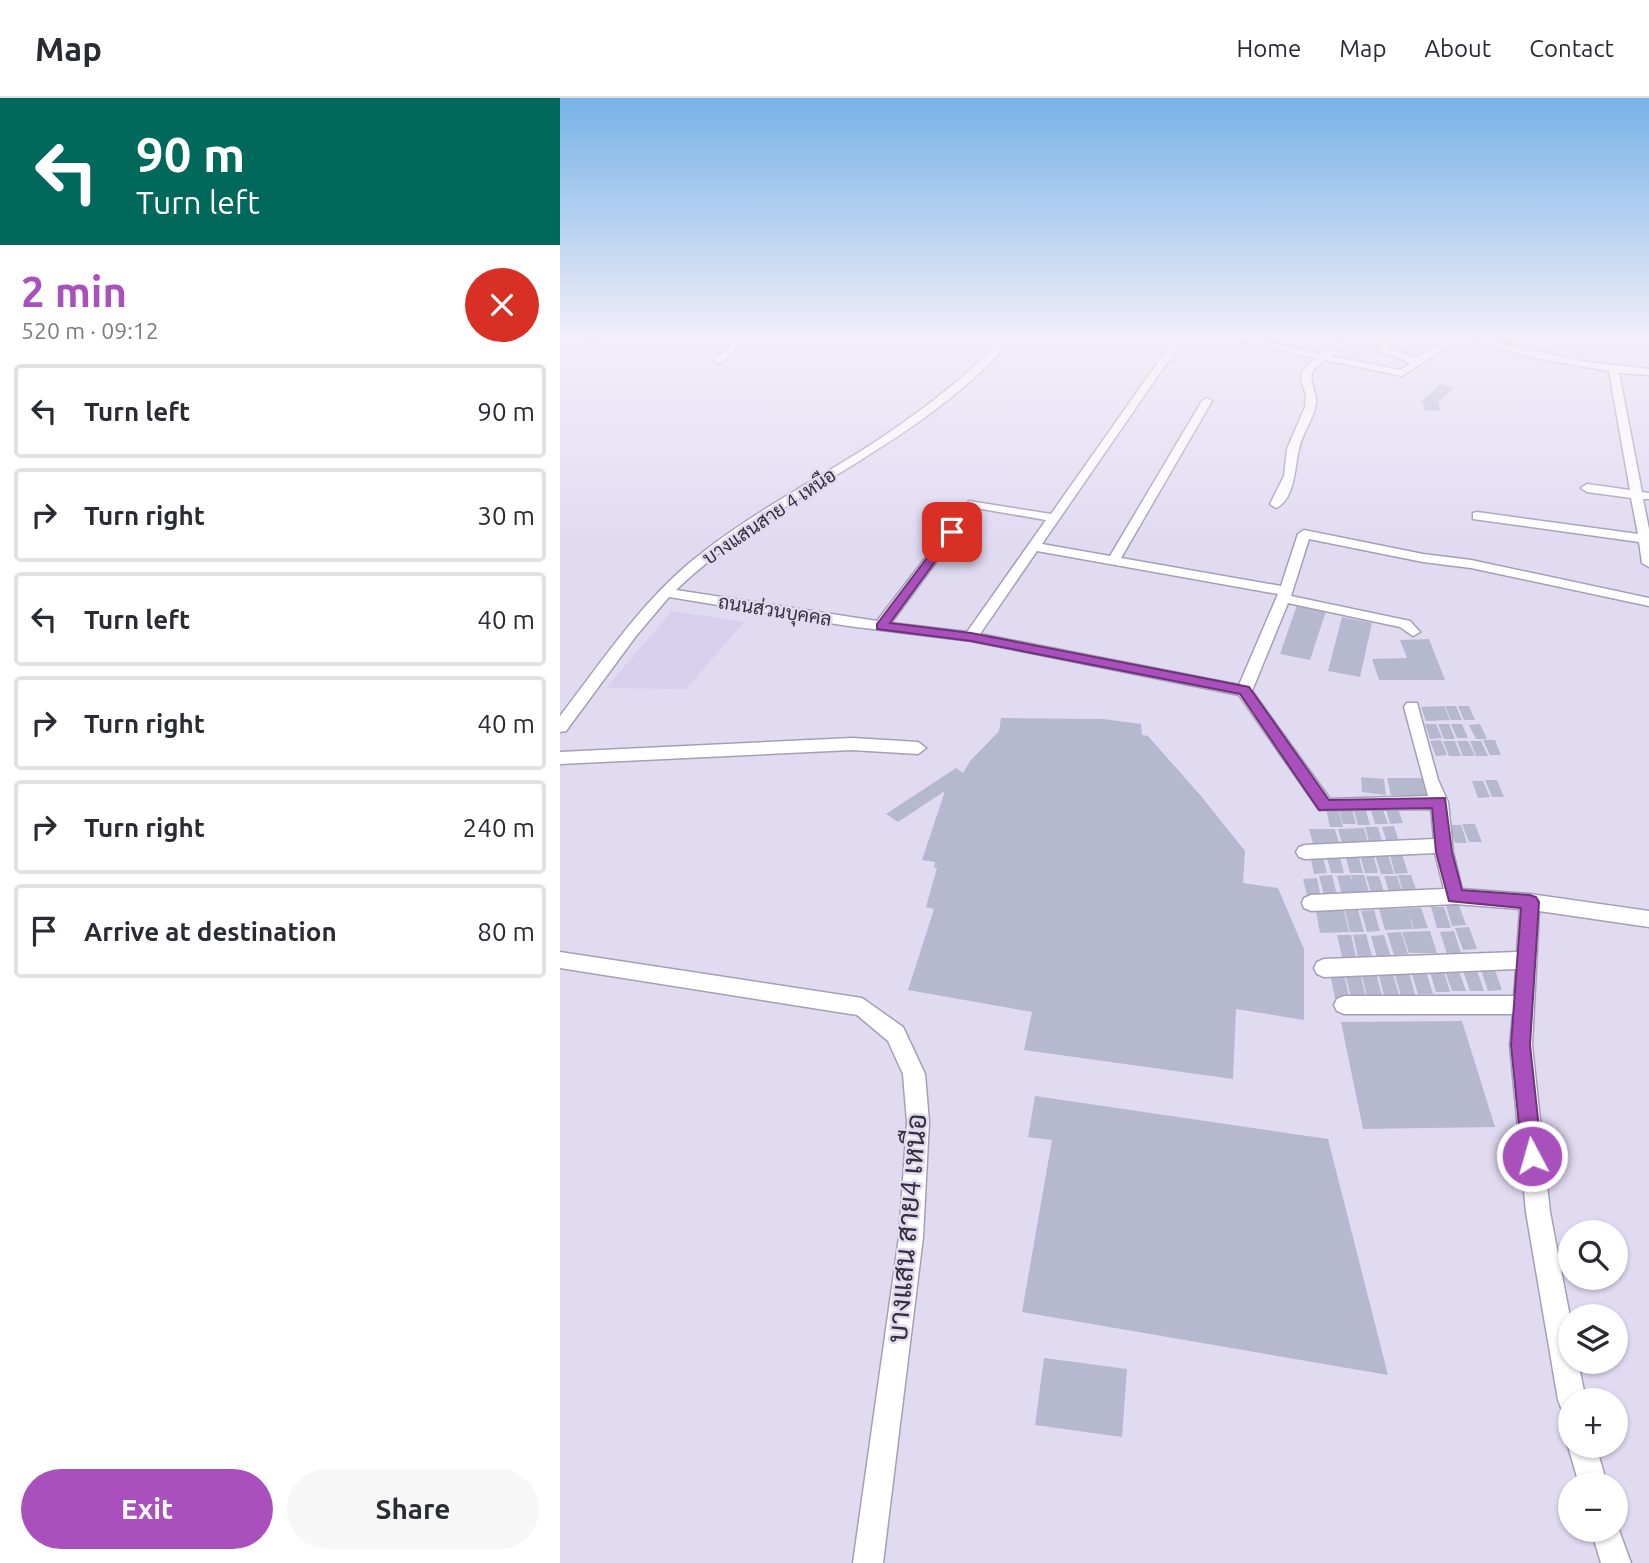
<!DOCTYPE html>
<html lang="en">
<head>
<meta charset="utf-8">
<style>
	body { margin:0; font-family:Ubuntu,Sarabun,sans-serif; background:#f7f7f7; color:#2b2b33; height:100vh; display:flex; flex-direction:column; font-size:26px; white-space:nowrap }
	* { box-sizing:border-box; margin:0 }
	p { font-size:23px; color:#7c7c81 }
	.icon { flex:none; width:38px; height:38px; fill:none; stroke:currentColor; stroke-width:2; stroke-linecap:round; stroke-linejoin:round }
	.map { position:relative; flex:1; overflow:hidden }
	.sheet { display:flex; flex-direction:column; background:#fff; width:560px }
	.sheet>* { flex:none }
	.guide { background:#00695c; color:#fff; overflow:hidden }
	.tools { position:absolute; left:998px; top:1122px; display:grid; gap:14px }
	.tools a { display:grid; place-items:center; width:70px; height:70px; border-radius:50%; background:#fff; box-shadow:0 2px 5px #0004; font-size:35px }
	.pin { position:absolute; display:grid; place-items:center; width:60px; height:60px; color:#fff; margin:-30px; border-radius:14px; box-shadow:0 4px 10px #0006 }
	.me { position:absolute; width:77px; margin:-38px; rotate:354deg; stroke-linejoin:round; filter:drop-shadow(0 0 5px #0008) }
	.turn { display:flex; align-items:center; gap:24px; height:147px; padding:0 21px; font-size:32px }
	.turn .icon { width:91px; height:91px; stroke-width:2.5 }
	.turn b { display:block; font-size:49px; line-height:60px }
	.round { display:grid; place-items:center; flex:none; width:74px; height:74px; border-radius:37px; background:#f7f7f7 }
	.overview { display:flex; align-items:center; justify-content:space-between; height:119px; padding:0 21px }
	h1 { font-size:42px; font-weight:600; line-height:52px; color:#a950bc }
	.button { display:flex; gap:14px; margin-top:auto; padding:14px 21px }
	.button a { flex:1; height:80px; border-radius:42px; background:#a950bc; color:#fff; font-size:28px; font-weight:600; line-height:80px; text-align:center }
	.button a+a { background:#f7f7f7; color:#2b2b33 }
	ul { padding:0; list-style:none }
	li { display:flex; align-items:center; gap:21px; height:94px; margin:0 14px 10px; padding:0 7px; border:4px solid #e1e1e2; border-radius:7px }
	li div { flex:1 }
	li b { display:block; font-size:26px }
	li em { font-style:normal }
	header { display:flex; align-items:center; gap:42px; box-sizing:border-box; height:98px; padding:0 35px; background:#fff; border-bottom:2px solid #e1e1e2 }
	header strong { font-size:33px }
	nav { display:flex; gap:38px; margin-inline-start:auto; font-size:24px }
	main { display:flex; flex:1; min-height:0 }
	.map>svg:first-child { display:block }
	.built { fill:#d7cfec }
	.building { fill:#b6b8cf }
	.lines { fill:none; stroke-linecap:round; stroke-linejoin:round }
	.minor-casing { stroke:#a59fb5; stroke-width:3 }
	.minor { fill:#fff; fill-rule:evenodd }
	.route { fill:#a950bc; stroke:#6e347a; stroke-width:2 }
	.labels { text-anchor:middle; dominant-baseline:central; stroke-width:5; stroke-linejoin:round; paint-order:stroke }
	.far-street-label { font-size:19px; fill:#323039; stroke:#e1dbf2 }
	.near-street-label { font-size:28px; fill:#323039; stroke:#e1dbf2 }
</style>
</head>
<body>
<header>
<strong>Map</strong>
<nav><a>Home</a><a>Map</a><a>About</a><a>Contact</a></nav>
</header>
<main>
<section class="sheet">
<div class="guide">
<div class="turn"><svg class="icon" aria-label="left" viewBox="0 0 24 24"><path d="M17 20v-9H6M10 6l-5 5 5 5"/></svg><div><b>90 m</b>Turn left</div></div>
</div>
<div class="overview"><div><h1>2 min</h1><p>520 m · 09:12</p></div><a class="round" style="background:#d93025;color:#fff"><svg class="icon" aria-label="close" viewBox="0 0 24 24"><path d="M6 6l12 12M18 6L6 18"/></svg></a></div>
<ul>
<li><svg class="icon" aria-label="left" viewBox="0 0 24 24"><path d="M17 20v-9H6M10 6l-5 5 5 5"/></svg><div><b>Turn left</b></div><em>90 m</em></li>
<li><svg class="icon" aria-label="right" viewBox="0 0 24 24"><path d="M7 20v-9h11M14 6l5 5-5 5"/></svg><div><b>Turn right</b></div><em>30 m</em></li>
<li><svg class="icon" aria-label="left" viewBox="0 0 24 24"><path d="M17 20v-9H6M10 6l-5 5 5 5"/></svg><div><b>Turn left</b></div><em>40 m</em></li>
<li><svg class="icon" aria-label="right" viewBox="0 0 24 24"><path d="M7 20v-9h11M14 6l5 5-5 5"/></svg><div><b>Turn right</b></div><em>40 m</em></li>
<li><svg class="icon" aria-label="right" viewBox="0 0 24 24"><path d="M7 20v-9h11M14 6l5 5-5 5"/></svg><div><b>Turn right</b></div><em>240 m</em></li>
<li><svg class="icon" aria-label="arrive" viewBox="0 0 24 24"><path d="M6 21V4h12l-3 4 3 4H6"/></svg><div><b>Arrive at destination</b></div><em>80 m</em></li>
</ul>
<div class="button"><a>Exit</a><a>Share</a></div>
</section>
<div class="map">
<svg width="1089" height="1465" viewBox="0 0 1089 1465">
	<rect width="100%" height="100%" fill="#e1dbf2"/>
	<!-- built -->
	<path class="built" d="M112,513L184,524L126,591L46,590Z"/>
	<!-- building -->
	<path class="building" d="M1,240H47L32,247Z
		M881,286L894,290L878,304L881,313L865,312L862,303Z
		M737,507L766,513L750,562L720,556Z
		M782,519L812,525L800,579L768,573Z
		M869,541L885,582H819L812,561L847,560L840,542Z
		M884,608L890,622L866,623L861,609Z
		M885,608H896L902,622H891Z
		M898,608H909L915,622H904Z
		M441,620L543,621L581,626L582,637L588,638L641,698L685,753L683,785L718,790L744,851V922L676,911L673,981L464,952L472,914L348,892L374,811L366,809L377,770L374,769L375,764L362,762L385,693L338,724L326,716L396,670L403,675L410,663L439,633Z
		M865,626H876L882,640L870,641Z
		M878,626H889L895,641H884Z
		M891,626H902L908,640H897Z
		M920,626L927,641H916L909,627Z
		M881,642L887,657L876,658L870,643Z
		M923,642H935L941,657H930Z
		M883,643H895L901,658H889Z
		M897,643H908L915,658H903Z
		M910,643H921L928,658H916Z
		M801,679L824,681L826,697L802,694Z
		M827,680H862L867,698L831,697Z
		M925,682H937L944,699H932Z
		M912,683H923L930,699L918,700Z
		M791,708L796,726H783L778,709Z
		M825,708H837L843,725L830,726Z
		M805,709L810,727H798L793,710Z
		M810,709H822L828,726H815Z
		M766,711H778L783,729H770Z
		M902,726H915L922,744H909Z
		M888,727H901L907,745H895Z
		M834,728L840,747H828L822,729Z
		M805,729H818L823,747H810Z
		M804,730L809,748L783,749L778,731Z
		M749,731H775L780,749H754Z
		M762,756L767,775L754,776L750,757Z
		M766,756H779L784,775H771Z
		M785,756H798L803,775H790Z
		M813,756L818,775H805L800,757Z
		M842,756L848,775L835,776L830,757Z
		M815,757H828L834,776H821Z
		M772,777L777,797H764L759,778Z
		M790,777L792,785L791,777H804L810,797H782L777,778Z
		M838,777H851L858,797H844Z
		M806,778H819L825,797L812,798Z
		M824,778H837L843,797H830Z
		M757,780L761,800L748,801L743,781Z
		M886,807H899L906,827L892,828Z
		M871,809H884L891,830H877Z
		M861,810L868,830L854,831L848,813L853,831L825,832L819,811Z
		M798,812L804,834H790L785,813Z
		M814,812L820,833L807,834L801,813Z
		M756,813H784L789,834L760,835Z
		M909,829L917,851L903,852L895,830Z
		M870,833L877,855H849L842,834Z
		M894,833L901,855L887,856L880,834Z
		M841,834L848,856L834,857L827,835Z
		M806,836L812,858L798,859L793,837Z
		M777,837H791L796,859H782Z
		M824,837L831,859L817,860L811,838Z
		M920,869H934L942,892L928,893Z
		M884,870H898L906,893H892Z
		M902,870H916L924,893H910Z
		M869,871H883L890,894H876Z
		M832,873L839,897H824L818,874Z
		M851,873H866L873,896H858Z
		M834,874H849L855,897L841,898Z
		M800,875L806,899H791L785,876Z
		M801,875H816L822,898H807Z
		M770,876H784L789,899L775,900Z
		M902,923L935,1029L803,1031L781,924Z
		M475,998L768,1041L828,1277L462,1214L492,1042L468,1039Z
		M484,1260L567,1271L562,1339L475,1327Z"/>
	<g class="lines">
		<defs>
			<path id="minor" d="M179,240H189L161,265H155V261Z
				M444,240H453C360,349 218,394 116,492L317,523L409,403L491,416L615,240H624L482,446L550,458L642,303L647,300L652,303L561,460L721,488L738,436L744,432L863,456L911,462L1089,500V508L911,470L863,464L749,441L731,498L850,523L860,534L853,538L840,529L728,505L692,593L770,701L868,698L844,609L847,605H857L878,682L888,704L893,754L902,791L970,796L1089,813V829L979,813L972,947L990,1114L1010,1219V1264H1018L1026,1302H1010V1315L1002,1312L998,1302L966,1114L950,947L953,916H784L777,913L774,907L777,901L784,898H954L956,871L764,879L757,876L754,870L757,864L764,861L957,854L960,811L895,806L751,813L744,810L742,805L744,800L751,797L884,791L875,755L745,761L739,759L736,754L739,749L745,747L874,741L871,711L759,712L679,597L411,543L288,528L109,499L76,538L6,633L0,634V618C40,566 77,510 127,467C180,422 243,389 301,353C353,320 400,284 444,240ZM416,410L486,422L407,534L331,525ZM477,453L718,496L679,587L420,536Z
				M667,240H686L761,256L786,240H797L771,258L840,272L851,265L815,251L829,240H840L827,250L857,260L877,247L864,240H876L889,247L842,278L765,262C762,265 755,269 753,273C748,282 757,295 756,305C754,321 742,335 739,351C735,367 735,402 716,410L710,406L724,378L727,351L745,309L746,297L741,281L743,272L756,260Z
				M904,240H920L1020,263L1089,271V277L1059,275L1082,394L1089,395V401H1083L1089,431V469L1082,465L1079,444L913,421V415L917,414L1078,436L1071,400L1027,394L1021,390L1027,386L1070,392L1049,273L975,260Z
				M292,640L358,644L366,650L358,656L292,652L0,666V654Z
				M0,854L302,900L343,929L365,976L369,1024L363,1139L323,1465H293L339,1139L347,1024L343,976L328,943L297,917L0,870Z
				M1010,1344V1348H1036L1047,1386H1019L1008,1348Z
				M1055,1421L1071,1465H1041L1031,1432H1055Z"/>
		</defs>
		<!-- minor casing -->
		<use href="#minor" class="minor-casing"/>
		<!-- minor -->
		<use href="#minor" class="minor"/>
	</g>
	<!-- sky -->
	<linearGradient id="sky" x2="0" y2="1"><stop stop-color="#77b2e7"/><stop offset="0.54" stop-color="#f2eff9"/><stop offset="1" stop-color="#f2eff9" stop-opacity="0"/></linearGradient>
	<rect width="1089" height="445" fill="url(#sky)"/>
	<!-- route -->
	<path class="route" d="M388,432L397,434L330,525L411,535L689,589L769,702L885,700L892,754L902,792L970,797L976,799L979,804L970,947L982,1058L979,1066L972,1069L965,1066L962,1058L951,947L961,810L889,803L876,754L872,710L759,712L680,596L411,543L317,531V526Z"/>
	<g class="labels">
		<!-- far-street labels -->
		<g class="far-street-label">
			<text transform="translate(209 418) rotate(-34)">บางแสนสาย 4 เหนือ</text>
			<text transform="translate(215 512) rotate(9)">ถนนส่วนบุคคล</text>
		</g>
		<!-- near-street labels -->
		<g class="near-street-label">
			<text transform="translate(346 1130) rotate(-85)">บางแสน สาย4 เหนือ</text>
		</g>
	</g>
</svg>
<div class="tools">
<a><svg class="icon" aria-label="search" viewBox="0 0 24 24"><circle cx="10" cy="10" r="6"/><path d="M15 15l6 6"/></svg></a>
<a><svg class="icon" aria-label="layers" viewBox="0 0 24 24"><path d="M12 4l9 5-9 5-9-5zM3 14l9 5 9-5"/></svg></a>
<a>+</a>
<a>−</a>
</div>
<div class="pin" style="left:392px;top:434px;background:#d93025"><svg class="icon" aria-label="arrive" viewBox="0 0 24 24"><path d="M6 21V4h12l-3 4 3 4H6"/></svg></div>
<svg class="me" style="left:972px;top:1058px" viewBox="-20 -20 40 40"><circle r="17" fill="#a950bc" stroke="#fff" stroke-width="3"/><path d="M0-11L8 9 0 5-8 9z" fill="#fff"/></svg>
</div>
</main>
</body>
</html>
